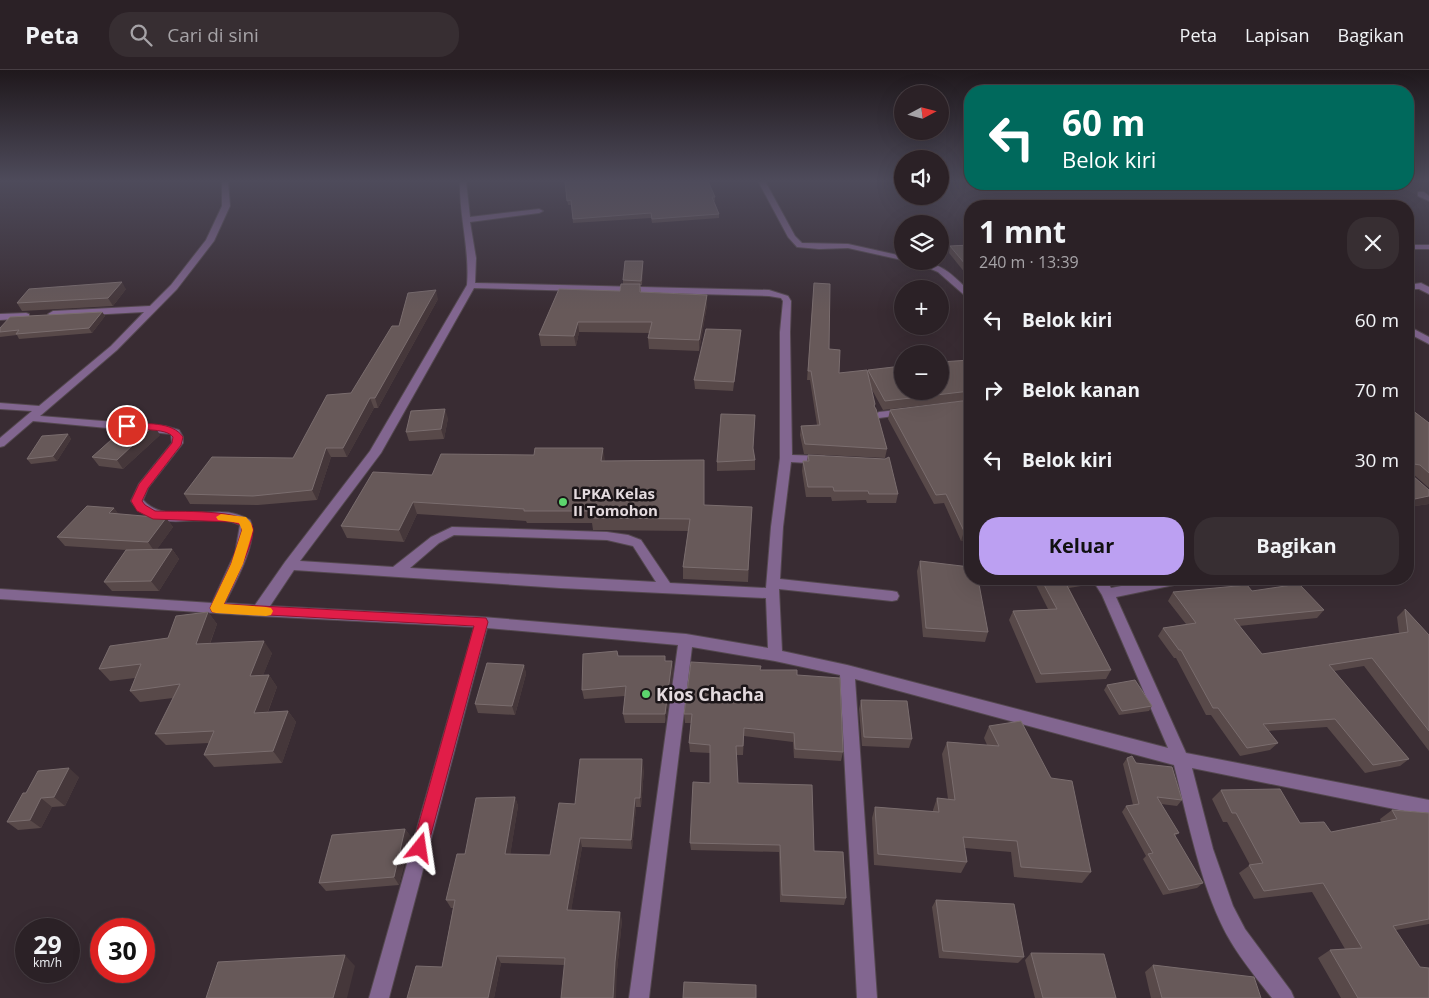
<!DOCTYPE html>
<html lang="id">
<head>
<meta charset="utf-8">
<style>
	body { margin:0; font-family:"Open Sans",sans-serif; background:#372e32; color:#f1f3f6; height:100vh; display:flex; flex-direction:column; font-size:19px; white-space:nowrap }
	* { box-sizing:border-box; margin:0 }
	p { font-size:16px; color:#a6a3a7 }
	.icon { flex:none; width:28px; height:28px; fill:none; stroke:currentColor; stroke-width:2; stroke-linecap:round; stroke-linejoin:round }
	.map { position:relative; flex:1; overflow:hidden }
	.side { position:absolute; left:964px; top:130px; width:450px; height:385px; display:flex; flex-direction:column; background:#2b2126; border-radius:20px; box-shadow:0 5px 20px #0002,0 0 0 1px #473e43 }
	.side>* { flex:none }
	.top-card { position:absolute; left:964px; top:15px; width:450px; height:105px; border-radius:20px; box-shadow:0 5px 20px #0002,0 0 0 1px #473e43; background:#00695c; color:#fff; overflow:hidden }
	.needle { width:32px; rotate:83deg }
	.buttons { position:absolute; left:894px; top:15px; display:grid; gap:10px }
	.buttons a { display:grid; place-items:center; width:55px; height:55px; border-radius:50%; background:#2b2126; box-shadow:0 5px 20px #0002,0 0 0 1px #473e43; font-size:25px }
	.speed { position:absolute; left:15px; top:848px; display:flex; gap:10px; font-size:25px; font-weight:700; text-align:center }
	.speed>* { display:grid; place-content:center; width:65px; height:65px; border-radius:50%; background:#2b2126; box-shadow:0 5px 20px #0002,0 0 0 1px #473e43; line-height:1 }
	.speed small { font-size:12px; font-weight:400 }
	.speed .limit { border:8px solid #d22; background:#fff; color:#111 }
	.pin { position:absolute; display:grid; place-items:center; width:42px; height:42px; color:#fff; margin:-21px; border:2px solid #fff; border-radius:50%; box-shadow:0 1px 5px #0007 }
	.me { position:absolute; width:55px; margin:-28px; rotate:15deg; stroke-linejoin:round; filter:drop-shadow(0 0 4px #0008) }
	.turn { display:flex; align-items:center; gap:18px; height:105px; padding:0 15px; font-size:22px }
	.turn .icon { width:65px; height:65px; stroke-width:2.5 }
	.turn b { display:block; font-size:35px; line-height:42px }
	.round { display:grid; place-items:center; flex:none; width:52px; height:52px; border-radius:20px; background:#372e32 }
	.headline { display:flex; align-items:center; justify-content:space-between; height:85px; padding:0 15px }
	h1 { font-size:30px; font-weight:700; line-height:38px }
	.primary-button { display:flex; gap:10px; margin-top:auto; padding:10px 15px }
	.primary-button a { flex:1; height:58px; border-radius:20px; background:#bca0f2; color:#111; font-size:20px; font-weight:700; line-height:58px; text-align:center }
	.primary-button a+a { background:#372e32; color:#f1f3f6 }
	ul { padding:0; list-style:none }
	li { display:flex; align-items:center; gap:15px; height:70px; padding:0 15px }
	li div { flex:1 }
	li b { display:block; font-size:19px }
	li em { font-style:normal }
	header { display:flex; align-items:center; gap:30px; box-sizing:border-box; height:70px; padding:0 25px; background:#2b2126; border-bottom:1px solid #473e43 }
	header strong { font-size:24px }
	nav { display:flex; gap:28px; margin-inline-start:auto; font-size:18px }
	.search { width:350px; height:45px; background:#372e32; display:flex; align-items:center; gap:12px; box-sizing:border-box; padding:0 18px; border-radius:20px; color:#a6a3a7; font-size:19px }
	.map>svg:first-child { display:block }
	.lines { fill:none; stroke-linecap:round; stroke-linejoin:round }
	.minor-casing { stroke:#54484f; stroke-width:2 }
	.minor { fill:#826690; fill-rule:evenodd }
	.wall { fill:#584949 }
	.shaded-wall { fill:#45373a }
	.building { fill:#675959; stroke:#7a6d6e }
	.route { fill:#e11d48; stroke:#92132f }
	.slow { fill:#f59e0b }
	.poi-dot { fill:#5cd56d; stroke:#1c1619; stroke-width:2 }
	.labels { text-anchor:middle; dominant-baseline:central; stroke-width:5; stroke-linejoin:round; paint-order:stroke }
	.poi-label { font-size:15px; font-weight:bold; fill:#e4dbdf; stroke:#1c1619; text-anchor:start }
	.near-poi-label { font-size:18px; font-weight:bold; fill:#e4dbdf; stroke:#1c1619; text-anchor:start }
</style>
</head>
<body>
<header>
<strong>Peta</strong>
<div class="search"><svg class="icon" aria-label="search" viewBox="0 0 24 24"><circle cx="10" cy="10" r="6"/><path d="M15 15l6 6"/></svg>Cari di sini</div>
<nav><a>Peta</a><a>Lapisan</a><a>Bagikan</a></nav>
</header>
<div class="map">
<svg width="1429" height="928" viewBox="0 0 1429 928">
	<rect width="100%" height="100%" fill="#392c33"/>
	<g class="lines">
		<defs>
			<path id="minor" d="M222,111H228L230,136L214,171L177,219L117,280L40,346L165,356L179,360L183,367V373L148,418L143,430C162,451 196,441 221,442C232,442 241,445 250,450C260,469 234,515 225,533L255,535L285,492L370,381L467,215C470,180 459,146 460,111H466L470,147L539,139L543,141L539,143L470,152L476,188L475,213L769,220L788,226L791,231L790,262L792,385L824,386L830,390L824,394L791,392L783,457L780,509L892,521L897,522L899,526L897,530L892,531L779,519L782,581L847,595L1168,678L1102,525L1092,509H1106L1111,518L1157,509H1185L1184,512L1179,514L1116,527L1186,683L1429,730V746L1192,698L1213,779L1233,836L1245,859L1291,921L1294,928H1272C1258,910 1243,892 1231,872C1202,824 1188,750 1174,695L855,609L877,928H857L840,605L775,591L692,577L649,928H629L678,575L487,558L389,928H369L474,557L259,546L0,529V519L212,533L235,483L240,455C206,439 155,469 131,431L139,414L172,373L171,364L33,351L4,376L0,377V368L32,341L0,339V333L39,336L111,276L144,242L53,247L48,244L53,241L150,236L171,215L206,170L222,136ZM474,218L769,226L781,228L783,231L780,262V388L771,457L766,518L670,513L641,470L628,465L607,462L452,457L431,467L393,497L300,491L381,383ZM454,465L607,470L633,476L656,512L410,498L439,473ZM294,500L560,518L766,528L768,578L686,564L482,547L270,536Z
				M758,111H765L795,166L802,173L848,174L902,186V190L848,178L819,179L797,177L788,167Z
				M1418,122H1424L1429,126V131L1418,126Z
				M1408,175H1429V179H1408Z
				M912,191C940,191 951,203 970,222V230L938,202Z
				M1421,213L1429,217V224L1419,219H1408V215Z
				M26,243L29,244V248L0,250V244Z
				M1408,256L1429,267V274L1408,263Z
				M905,339L909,340L910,342L909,344L879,348L874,345L879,342Z"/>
		</defs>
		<!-- minor casing -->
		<use href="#minor" class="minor-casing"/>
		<!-- minor -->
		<use href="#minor" class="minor"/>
	</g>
	<!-- wall -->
	<path class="wall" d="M565,111L715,127V131H713L719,144V148L652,153L651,148L573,153L571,135H568Z
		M970,175V209L949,183L950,176Z
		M643,191L642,215H640L641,222L707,225V235L699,281L649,279L648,268L650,263L579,262L576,276H541L539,265L620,221L623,214V210Z
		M814,213L829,279L839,303L867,302L868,300L970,290V330L883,340L871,318L875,337L887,379L885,388L804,384L800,365L801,356L817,355L810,310H807Z
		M126,219L113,236L22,241L17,233Z
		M438,229L378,338H374L347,387H331L317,430L258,435L190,434L184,424L293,388L351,323L399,256Z
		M102,242L105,246L92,263L19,269L17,265L0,267V258Z
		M740,269L733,321L695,319L694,310Z
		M970,330V468L961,471L944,433L934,434L888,349L890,340Z
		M1408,337L1429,353V418L1413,404V406L1429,426V434L1408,437Z
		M448,348L444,369L409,371L406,362Z
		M68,364L71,369L57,391L31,394L27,389Z
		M160,365L123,399L99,396L92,387Z
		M753,378L755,390V400L717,401V392Z
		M808,385L898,424L896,433H867L866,430L832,431L831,427H806L802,401L803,391H807Z
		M605,391L704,435L752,437L748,512L683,509V497L688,461L593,460L592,453H527L526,451L417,444L404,472L347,468L341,456L432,405Z
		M114,438L118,444L166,448L173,457L157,479H172L179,489L159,521H112L104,512L126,480L65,476L57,467Z
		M920,491L988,562L985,572L923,567L917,501Z
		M1033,509H1096L1093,514L1069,518L1111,600L1106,609L1036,613L1009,550L1013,541L1048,539Z
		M1107,509H1149L1125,513L1124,511L1110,513Z
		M1252,521L1324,540L1317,548L1239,556L1262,584L1399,563L1397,547L1405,539L1429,565V681L1364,596L1334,601L1409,689L1400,696L1365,703L1327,657L1268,661L1278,673L1270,680L1240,686L1211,645H1206L1176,588H1174L1158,566L1163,558L1186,554L1168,531L1173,522Z
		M208,542L217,554L210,574L272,583L263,605H269L277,617L268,642L288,641L296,652L282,693L214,697L204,685L209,673L166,675L155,664L173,628L140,632L130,621L135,608L110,611L99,599L168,568Z
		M618,586H665V591H672L673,601L665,653H625L623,644L625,626L584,629L582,620Z
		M524,595L526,604L515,645L478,643L475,634Z
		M760,600L797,605L843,682L841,691L794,688L793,672L744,666L743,685H737L738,713L814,781L846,828L844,835L780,832L779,782L691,780L690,773L710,713V683L690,682L689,673L691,653H685L684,644Z
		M1107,615L1152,636L1149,641L1119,645L1104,620Z
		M861,630L912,669L909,678L862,676L859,639Z
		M989,656L1091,802L1082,813L1014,807L1011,782L965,778L967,792L961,803L874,795L872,748L875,737L933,742V740L937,728L948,729L942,684L947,672L987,675L984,668Z
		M1127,688L1136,693L1182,730L1177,736L1161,734L1179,763L1175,766L1203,813L1197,818L1163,825L1143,789L1146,786L1122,742L1126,736L1133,735L1123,694Z
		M644,699L641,737H636L632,779L582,777L571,840L622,850L617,900L564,895L501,893L494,928H407L442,897L453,838H451L446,830L465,784L515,727L518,736L510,785H550L575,734Z
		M79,707L65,736L52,737L41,758L18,760L7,752L26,723Z
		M1221,720L1300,753L1331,762L1381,752L1380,749L1392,740L1429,743V854L1396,860L1429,928H1341L1318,888L1330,880L1345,879L1312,822L1254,829L1239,803L1250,795L1227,752H1223L1212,729Z
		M405,759L411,767L399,815L326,821L319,813Z
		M936,830L1024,887L1018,893L939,888L932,837Z
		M1031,883L1116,928H1035L1025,890Z
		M1153,895L1261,928H1151L1145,902Z"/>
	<!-- shaded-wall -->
	<path class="shaded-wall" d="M122,212L126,219L113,236L108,228Z
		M436,220L438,229L378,338L375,328Z
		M707,225V235L699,281V270Z
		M102,242L105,246L92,263L89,258Z
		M578,252L579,262L576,276L574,266Z
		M370,328L374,338L347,387L343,378Z
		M445,339L448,348L444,369L441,359Z
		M154,355L160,365L123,399L117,390Z
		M68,364L71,369L57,391L53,386Z
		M326,378L331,387L317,430L312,420Z
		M603,378L605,390L603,403L601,391Z
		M1429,426V434L1408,437V432L1410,430Z
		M413,432L417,444L404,472L399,460Z
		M114,438L121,447L109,443Z
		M166,448L173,457L155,482L148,472Z
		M970,460V468L961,471L964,461Z
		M172,479L179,489L159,521L151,511Z
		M208,542L217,554L205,586L196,574Z
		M264,571L272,583L258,618L250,606Z
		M672,591L673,601L665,653V644Z
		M524,595L526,604L515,645L512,636Z
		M269,605L277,617L263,654L254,643Z
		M288,641L296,652L282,693L273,681Z
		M642,689L644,699L641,737L640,728Z
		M69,698L79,707L65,736L54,727Z
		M515,727L518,736L509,793L505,784Z
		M41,728L52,737L41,758L30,750Z
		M635,728L636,737L632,779L631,770Z
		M405,759L411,767L399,815L394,807Z
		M580,768L582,777L570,848L567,840Z
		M620,842L622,850L617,900L616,928H613L615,892Z
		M345,885L355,896L347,928H333Z
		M497,886L501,893L494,928H488Z"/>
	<!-- building -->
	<path class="building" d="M565,111H708L715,127H712L719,144L652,149L651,143L573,149L571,130L567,131Z
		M970,175V200L950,176Z
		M625,191H643L641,211L623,210Z
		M122,212L108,228L17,233L29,219Z
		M814,213L830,214L829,279L840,280L839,303L867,300L875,334L874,336L876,339L887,379L805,374L801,356L820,355L811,301H808Z
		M621,214H640V222L707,225L699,270L648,268L652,252H578L574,266L539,265L559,219L620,221Z
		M436,220L375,328H370L343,378H326L312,420L253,426L184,424L212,387L293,388L327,325L351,323L392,256H399L408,223Z
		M102,242L89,258L16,264L19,260L0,262V258L10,247Z
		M706,259L741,260L734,312L694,310Z
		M970,290V321L885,331L868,300L902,296V321H940V292Z
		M970,330V460L964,461L946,424L936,425L890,340Z
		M1408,337L1429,353V403L1420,395L1414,394L1413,406L1429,420V426L1410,430L1408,428Z
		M445,339L441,359L406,362L411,341Z
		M721,344L755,345L753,378L755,390L717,392Z
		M130,353L154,355L117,390L92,387Z
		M68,364L53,386L27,389L42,366Z
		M535,378H603L601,391L704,390V435L752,437L748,500L683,497L690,449L591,448L593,441H524V439L413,432L399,460L341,456L373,402L432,405L441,384L534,385Z
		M808,385L885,389L889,387L898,424H869L868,421H834L833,417H808L803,391H809Z
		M87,436L114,438L109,443L166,448L148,472L57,467Z
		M172,479L151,511L104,512L126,480Z
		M920,491L970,497V509H978L988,562L926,558Z
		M1041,509H1070L1064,510L1111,600L1041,604L1013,541L1057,539Z
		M1299,514L1324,540L1234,549L1262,584L1408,562L1405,539L1429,565V661L1372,588L1329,595L1409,689L1373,695L1335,649L1263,654L1278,673L1247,678L1218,638H1213L1181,580H1179L1163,558L1196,553L1173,522L1247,515L1252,521Z
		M208,542L196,574L264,571L250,606L269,605L254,643L288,641L273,681L204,685L214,661L155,664L180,614L130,621L141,594L99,599L110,576L168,568L176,546Z
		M617,581L618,586H665V591H672L665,644H623L626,616L582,620L583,584Z
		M691,592L761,596L760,600H797V605L840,608L843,682L795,679L794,663L744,658L743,676H736L738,713L812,715L814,781L843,782L846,828L782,825L780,775L690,773L693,712L710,713V675L689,673L692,644H684Z
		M487,593L524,595L512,636L475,634Z
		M1135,610L1152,636L1122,641L1107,615Z
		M861,630L907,631L912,669L864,667Z
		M1021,651L1051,708L1072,711L1091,802L1021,797L1017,771L963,767L967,792L878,784L875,737L939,742L937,728L955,730L947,672L999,676L989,656Z
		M1132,686L1136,693L1172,697L1182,730L1157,727L1179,763L1174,764L1203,813L1169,820L1148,784L1153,783L1126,736L1139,734L1127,688Z
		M580,689H642L640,728H635L631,770L580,768L567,840L620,842L615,892L613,928H561L565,888L497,886L488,928H407L416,896L442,897L455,830H446L457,784H465L476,728L515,727L505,784L550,785L559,733L575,734Z
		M69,698L54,727L41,728L30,750L7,752L23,723H26L38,701Z
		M1280,719L1300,753L1324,752L1331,762L1397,749L1392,740L1429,743V849L1393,856L1420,897L1429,898V928H1358L1330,880L1362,878L1323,813L1264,821L1249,795L1263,793L1236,743H1232L1221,720Z
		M405,759L394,807L319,813L332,765Z
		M936,830L1014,834L1024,887L943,881Z
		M1031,883L1104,884L1116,928H1043Z
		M345,885L333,928H206L218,892Z
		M1153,895L1254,907L1261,928H1162Z
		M684,912L756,915V928H683Z"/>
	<!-- sky -->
	<linearGradient id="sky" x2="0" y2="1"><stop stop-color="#1f181c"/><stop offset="0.46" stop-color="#4e4b5b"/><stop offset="1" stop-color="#4e4b5b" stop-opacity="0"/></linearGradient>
	<rect width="1429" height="241" fill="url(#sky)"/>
	<!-- route -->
	<path class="route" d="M127,353C145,354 172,351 183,367L181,375L148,418L142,431L145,435L155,441C173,442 251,438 253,458C255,472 231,519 224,534L486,548L488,552L426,783L420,785L414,783L412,778L474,556L212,542L210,538L231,494L242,460L241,455L232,452L153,449L137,441L131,431L139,414L172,373L173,367C166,357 136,361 123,358V354Z"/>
	<!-- slow -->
	<path class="slow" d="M221,444L246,447L251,453L253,460L243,494L224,534L266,537L271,538L273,541L271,545L266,546L216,543L212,542L210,538L231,494L242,460L239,453L218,450L216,447Z"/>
	<!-- markers -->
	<g class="poi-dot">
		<circle cx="563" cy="432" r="5"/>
		<circle cx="646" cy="624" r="5"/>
	</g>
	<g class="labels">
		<!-- poi labels -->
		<g class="poi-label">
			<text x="573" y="423">LPKA Kelas<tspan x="573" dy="17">II Tomohon</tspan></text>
		</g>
		<!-- near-poi labels -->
		<g class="near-poi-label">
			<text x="656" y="624">Kios Chacha</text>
		</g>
	</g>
</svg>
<div class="buttons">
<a><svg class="needle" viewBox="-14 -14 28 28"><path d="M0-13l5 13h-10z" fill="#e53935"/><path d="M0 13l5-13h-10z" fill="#a6a3a7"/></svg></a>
<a><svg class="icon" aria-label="sound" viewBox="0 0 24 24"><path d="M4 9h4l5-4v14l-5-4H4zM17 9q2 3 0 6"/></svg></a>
<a><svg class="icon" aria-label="layers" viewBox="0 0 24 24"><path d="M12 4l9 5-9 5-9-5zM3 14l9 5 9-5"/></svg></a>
<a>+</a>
<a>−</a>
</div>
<div class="speed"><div>29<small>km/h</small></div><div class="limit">30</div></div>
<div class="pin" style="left:127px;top:356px;background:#d93025"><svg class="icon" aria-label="arrive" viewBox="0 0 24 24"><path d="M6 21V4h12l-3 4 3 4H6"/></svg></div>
<svg class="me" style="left:420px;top:778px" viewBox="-20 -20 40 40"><path d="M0-17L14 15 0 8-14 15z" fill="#e11d48" stroke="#fff" stroke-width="4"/></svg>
<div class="top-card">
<div class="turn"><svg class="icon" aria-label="left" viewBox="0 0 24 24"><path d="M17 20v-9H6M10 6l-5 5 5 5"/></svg><div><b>60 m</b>Belok kiri</div></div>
</div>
<section class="side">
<div class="headline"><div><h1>1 mnt</h1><p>240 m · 13:39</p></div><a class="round"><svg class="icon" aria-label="close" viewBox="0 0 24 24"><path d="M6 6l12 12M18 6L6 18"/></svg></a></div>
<ul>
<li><svg class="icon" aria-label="left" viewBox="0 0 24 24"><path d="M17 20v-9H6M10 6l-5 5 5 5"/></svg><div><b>Belok kiri</b></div><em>60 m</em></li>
<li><svg class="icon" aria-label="right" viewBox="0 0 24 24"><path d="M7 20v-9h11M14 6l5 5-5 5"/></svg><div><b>Belok kanan</b></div><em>70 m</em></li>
<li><svg class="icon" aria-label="left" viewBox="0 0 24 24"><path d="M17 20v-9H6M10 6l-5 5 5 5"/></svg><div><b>Belok kiri</b></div><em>30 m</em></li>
</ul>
<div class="primary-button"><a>Keluar</a><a>Bagikan</a></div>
</section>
</div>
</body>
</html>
